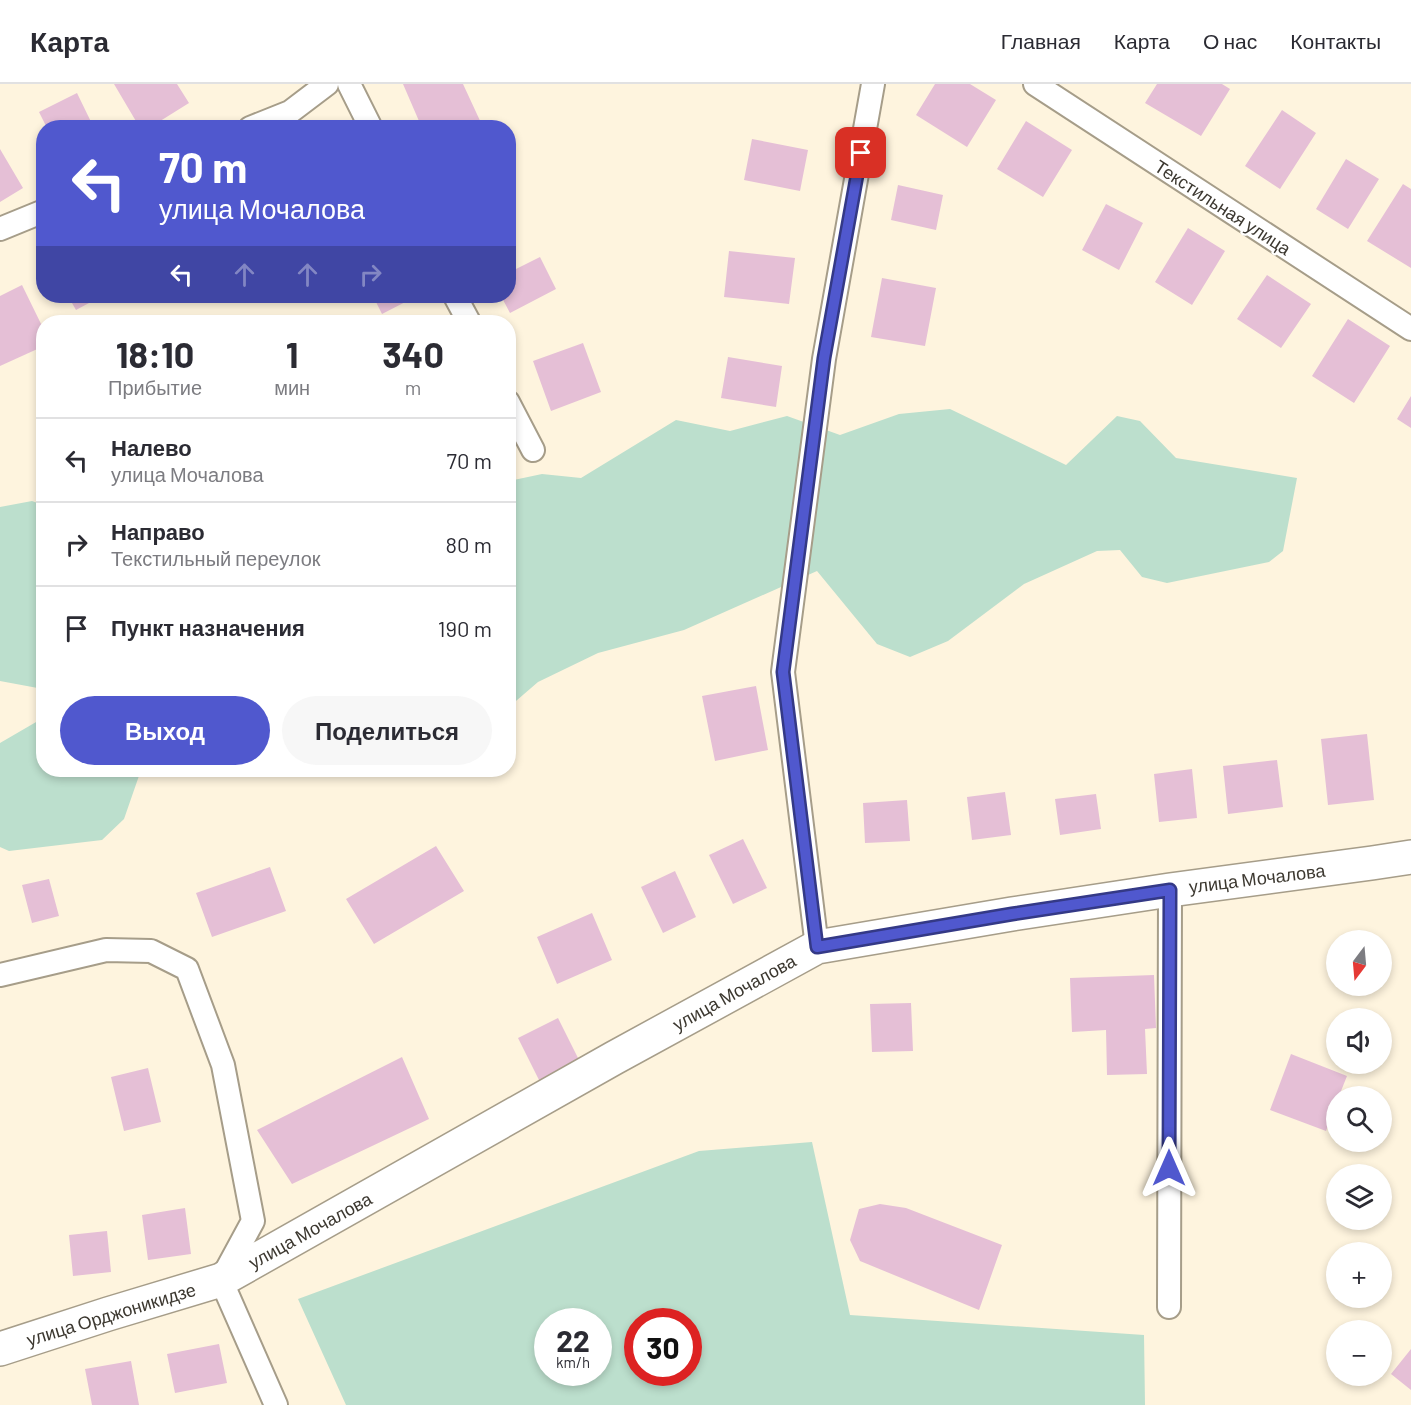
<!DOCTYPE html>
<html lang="ru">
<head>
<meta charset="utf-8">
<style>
	body { margin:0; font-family:Barlow,sans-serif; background:#f7f7f7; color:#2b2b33; height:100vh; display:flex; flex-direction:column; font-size:22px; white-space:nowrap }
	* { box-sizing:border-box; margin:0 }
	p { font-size:20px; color:#7c7c81 }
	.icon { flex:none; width:33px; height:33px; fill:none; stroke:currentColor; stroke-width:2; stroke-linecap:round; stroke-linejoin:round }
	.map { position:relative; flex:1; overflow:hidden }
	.panel { position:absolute; left:36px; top:231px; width:480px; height:462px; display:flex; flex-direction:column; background:#fff; border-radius:24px; box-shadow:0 3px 9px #0003 }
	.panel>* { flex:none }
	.top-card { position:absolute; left:36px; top:36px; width:480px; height:183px; border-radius:24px; box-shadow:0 3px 9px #0003; background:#5058ce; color:#fff; overflow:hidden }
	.needle { width:39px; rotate:196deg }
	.controls { position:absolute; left:1326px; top:846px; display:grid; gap:12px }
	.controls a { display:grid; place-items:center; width:66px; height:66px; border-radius:50%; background:#fff; box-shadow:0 3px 9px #0003; font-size:30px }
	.speed { position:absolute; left:534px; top:1224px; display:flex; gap:12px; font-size:30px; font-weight:700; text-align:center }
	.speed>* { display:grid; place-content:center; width:78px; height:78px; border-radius:50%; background:#fff; box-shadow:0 3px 9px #0003; line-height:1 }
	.speed small { font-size:15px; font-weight:400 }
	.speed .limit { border:9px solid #d22; background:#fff; color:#111 }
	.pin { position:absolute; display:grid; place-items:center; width:51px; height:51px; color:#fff; margin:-26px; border-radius:12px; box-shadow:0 3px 9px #0006 }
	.me { position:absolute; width:66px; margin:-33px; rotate:0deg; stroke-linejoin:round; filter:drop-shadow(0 0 4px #0008) }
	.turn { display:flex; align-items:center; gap:21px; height:126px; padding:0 24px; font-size:27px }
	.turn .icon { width:78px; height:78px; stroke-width:2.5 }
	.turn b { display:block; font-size:42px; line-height:51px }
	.lanes { display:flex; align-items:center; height:57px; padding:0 24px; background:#0003; justify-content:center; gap:30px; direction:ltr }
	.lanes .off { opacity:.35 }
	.eta { display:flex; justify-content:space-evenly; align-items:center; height:102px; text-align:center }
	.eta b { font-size:36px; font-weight:700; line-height:42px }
	.action { display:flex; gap:12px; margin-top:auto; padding:12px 24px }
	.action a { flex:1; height:69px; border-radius:36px; background:#5058ce; color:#fff; font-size:24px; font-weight:700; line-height:69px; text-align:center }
	.action a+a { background:#f7f7f7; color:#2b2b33 }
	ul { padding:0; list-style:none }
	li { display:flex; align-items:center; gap:18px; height:84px; padding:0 24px; border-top:2px solid #e1e1e2 }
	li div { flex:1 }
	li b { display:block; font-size:22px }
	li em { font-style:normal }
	header { display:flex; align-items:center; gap:36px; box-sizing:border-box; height:84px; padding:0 30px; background:#fff; border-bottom:2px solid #e1e1e2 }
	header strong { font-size:28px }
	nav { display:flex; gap:33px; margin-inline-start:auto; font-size:21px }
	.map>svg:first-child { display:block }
	.green { fill:#bcdfcd; fill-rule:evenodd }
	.building { fill:#e5bfd6 }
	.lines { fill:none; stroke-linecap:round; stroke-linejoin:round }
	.street-casing { stroke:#a69d89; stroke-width:26 }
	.secondary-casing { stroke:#a69d89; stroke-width:36 }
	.street { stroke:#fff; stroke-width:22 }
	.secondary { stroke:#fff; stroke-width:33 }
	.route-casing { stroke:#343986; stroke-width:15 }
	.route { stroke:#5058ce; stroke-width:10 }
	.labels { text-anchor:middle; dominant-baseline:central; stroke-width:4.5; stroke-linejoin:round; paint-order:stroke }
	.street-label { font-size:18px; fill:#3c3830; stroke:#fff }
</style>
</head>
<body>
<header>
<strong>Карта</strong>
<nav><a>Главная</a><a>Карта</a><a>О нас</a><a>Контакты</a></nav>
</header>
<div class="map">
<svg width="1411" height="1321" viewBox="0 0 1411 1321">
	<rect width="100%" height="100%" fill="#fef4de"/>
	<!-- green -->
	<path class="green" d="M950,325L1066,381L1117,332L1140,337L1176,374L1297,394L1283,467L1269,478L1167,499L1142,493L1120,466L1097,467L1024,500L948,557L910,573L877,560L817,487L684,546L598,569L538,598L509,623V397L542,390L581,394L676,336L730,347L787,332L840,351L899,330Z
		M32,417L43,421V605L0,597V423Z
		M43,634L44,686H141L124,735L102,756L9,767L0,763V659Z
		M812,1058L850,1231L1144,1251L1145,1321H346L298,1215L699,1067ZM548,1238H598V1288H548ZM638,1238H688V1288H638Z"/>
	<!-- building -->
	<path class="building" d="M114,0H177L189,19L149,44H140Z
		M403,0H463L482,41L477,44H422Z
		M935,0H970L996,16L967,63L916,31Z
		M1157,0H1222L1230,5L1201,52L1145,19Z
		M77,9L94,44H47L39,28Z
		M1282,26L1316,49L1280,105L1245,82Z
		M1026,37L1072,66L1043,113L997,85Z
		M752,55L808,66L800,107L744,96Z
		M0,65L23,104L0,118Z
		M1346,75L1379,95L1348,145L1316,125Z
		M1403,100L1411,105V184L1367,157Z
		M898,101L943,111L936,146L891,136Z
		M1106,120L1143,139L1119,186L1082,166Z
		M1188,144L1225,167L1192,221L1155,198Z
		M729,167L795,174L789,220L724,213Z
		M540,173L556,205L510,229L501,212H508V189Z
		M1267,191L1311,220L1281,264L1237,235Z
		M882,194L936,204L925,262L871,253Z
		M22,201L44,246V262L0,282V212Z
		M68,212H102L76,226Z
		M373,212H417L382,230Z
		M1348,235L1390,262L1354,319L1312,292Z
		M583,259L601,308L551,327L533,277Z
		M728,273L782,282L776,323L721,314Z
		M1411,312V344L1397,335Z
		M756,602L768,666L715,677L702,612Z
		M1367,650L1374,716L1328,721L1321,655Z
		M1277,676L1283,723L1228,730L1223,682Z
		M1192,685L1197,734L1159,738L1154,690Z
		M1005,708L1011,751L972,756L967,713Z
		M1096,710L1101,745L1060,751L1055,715Z
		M907,716L910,757L865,759L863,719Z
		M743,755L767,804L733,820L709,771Z
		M436,762L464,807L374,860L346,815Z
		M270,783L286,827L212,853L196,809Z
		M675,787L696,833L663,849L641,803Z
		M49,795L59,832L32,839L22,801Z
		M592,829L612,876L557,900L537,853Z
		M1154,891L1156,944L1145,945L1147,990L1107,991L1106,946L1072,948L1070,894Z
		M911,919L913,967L872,968L870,920Z
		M558,934L580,978L540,998L518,954Z
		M1291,970L1347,992L1339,1012H1336V1019L1326,1047L1270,1026Z
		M402,973L429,1035L292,1100L257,1046Z
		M148,984L161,1038L124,1047L111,993Z
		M880,1120L906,1124L1002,1161L979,1226L860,1177L850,1156L859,1125Z
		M185,1124L191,1170L148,1176L142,1131Z
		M107,1147L111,1188L73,1192L69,1151Z
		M219,1260L227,1299L175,1309L167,1270Z
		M1411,1265V1306L1391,1290Z
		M131,1277L139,1321H92L85,1285Z"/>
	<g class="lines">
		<defs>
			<path id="street" d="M349,0L371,44
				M1035,0L1411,245
				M250,44L290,28L327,0
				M0,145L44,127
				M455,212L469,238
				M508,318L533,366
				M817,863L783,588L824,275L873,0
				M0,891L106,866L151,867L187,885L223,981L253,1137L221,1196L276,1321
				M1169,1223L1170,806"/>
			<path id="secondary" d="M0,1265L108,1230L221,1196L614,974L817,863L1012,830L1170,806L1372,779L1411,773"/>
		</defs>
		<!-- street casing -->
		<use href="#street" class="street-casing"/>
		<!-- secondary casing -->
		<use href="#secondary" class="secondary-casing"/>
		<!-- street -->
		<use href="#street" class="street"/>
		<!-- secondary -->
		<use href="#secondary" class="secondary"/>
	</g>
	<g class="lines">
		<defs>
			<path id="route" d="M861,69L824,274L783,588L817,863L1012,830L1170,806L1169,1084"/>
		</defs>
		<!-- route casing -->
		<use href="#route" class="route-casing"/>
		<!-- route -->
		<use href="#route" class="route"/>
	</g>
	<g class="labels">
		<!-- street labels -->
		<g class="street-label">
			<text transform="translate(1223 123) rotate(33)">Текстильная улица</text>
			<text transform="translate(1257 794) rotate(-7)">улица Мочалова</text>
			<text transform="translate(734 908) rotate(-29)">улица Мочалова</text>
			<text transform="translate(310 1146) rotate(-29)">улица Мочалова</text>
			<text transform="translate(111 1230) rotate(-17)">улица Орджоникидзе</text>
		</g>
	</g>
</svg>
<div class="controls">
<a><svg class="needle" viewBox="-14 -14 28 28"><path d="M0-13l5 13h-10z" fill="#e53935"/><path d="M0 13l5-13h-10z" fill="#7c7c81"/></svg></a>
<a><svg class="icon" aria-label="sound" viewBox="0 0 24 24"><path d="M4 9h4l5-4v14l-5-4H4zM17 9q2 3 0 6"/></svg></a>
<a><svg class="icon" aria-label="search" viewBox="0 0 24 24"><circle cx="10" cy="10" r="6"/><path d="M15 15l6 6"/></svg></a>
<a><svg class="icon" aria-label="layers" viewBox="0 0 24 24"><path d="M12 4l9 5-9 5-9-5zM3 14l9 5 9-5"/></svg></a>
<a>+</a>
<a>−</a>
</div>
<div class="speed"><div>22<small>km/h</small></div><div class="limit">30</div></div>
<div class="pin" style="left:861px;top:69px;background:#d93025"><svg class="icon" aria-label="arrive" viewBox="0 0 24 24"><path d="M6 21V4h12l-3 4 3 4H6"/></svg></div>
<svg class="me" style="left:1169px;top:1084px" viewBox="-20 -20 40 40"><path d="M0-17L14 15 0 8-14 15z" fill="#5058ce" stroke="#fff" stroke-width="4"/></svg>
<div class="top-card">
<div class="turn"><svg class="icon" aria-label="left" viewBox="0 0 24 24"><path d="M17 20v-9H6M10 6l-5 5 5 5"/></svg><div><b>70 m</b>улица Мочалова</div></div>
<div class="lanes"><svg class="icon" aria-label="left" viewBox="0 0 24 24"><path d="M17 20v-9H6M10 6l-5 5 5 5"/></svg><svg class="icon off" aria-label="ahead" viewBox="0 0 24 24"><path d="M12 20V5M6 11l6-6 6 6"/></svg><svg class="icon off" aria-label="ahead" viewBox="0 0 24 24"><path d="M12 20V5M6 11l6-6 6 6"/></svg><svg class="icon off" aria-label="right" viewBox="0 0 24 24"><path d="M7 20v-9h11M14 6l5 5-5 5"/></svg></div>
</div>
<section class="panel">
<div class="eta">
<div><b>18:10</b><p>Прибытие</p></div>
<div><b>1</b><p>мин</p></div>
<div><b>340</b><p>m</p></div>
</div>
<ul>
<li><svg class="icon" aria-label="left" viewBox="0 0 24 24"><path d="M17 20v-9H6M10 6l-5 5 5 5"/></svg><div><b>Налево</b><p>улица Мочалова</p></div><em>70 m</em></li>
<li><svg class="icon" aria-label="right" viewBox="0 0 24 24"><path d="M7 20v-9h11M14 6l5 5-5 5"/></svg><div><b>Направо</b><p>Текстильный переулок</p></div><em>80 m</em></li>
<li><svg class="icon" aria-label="arrive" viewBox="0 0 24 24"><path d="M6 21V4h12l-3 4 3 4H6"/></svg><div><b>Пункт назначения</b></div><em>190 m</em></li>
</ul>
<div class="action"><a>Выход</a><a>Поделиться</a></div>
</section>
</div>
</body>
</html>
